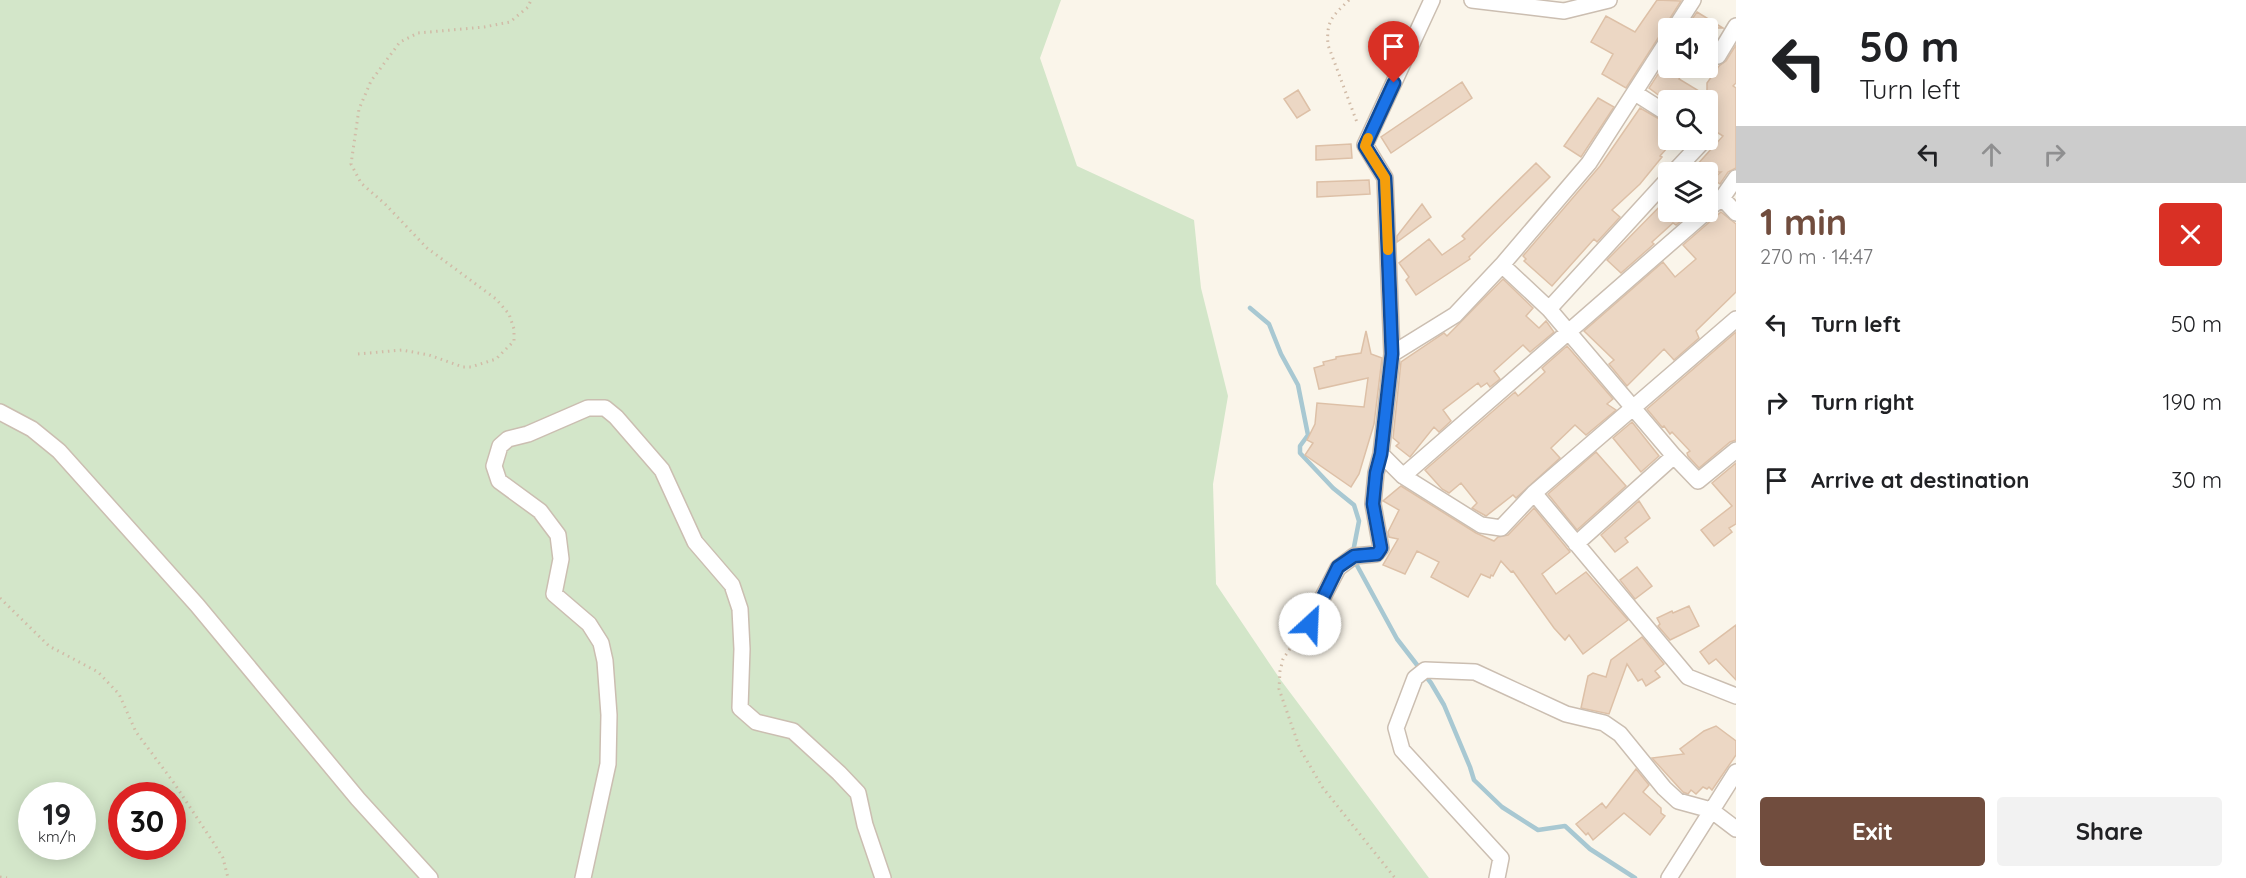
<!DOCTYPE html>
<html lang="en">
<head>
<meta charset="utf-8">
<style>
	body { margin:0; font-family:Quicksand,sans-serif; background:#f2f2f2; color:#202124; height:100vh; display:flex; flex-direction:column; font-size:22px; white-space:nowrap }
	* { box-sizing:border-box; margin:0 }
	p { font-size:20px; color:#757577 }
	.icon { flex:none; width:33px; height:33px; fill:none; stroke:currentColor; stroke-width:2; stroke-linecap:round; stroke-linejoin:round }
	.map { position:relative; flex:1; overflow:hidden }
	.panel { display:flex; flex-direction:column; background:#fff; width:510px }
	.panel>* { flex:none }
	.guide { background:#fff; color:#202124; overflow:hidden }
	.fabs { position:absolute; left:1658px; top:18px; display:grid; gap:12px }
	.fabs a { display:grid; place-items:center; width:60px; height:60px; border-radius:6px; background:#fff; box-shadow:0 3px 15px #0003; font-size:30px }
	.speed { position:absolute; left:18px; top:782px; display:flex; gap:12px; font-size:30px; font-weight:700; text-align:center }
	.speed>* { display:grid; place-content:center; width:78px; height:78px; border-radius:50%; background:#fff; box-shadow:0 3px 15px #0003; line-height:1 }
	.speed small { font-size:15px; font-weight:400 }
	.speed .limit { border:9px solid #d22; background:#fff; color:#111 }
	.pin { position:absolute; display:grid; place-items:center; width:51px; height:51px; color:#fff; margin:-62px -26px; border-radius:50% 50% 50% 0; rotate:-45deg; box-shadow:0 0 6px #0007 }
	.pin .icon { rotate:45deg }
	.me { position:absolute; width:66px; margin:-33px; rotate:25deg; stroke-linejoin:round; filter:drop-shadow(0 0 4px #0008) }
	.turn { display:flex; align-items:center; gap:21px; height:126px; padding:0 24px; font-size:27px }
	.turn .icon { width:78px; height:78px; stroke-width:2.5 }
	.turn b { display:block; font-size:42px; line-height:51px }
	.lanes { display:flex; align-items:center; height:57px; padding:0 24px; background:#0003; justify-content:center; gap:30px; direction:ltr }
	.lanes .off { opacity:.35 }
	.round { display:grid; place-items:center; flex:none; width:63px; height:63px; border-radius:6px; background:#f2f2f2 }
	.overview { display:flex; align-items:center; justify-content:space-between; height:102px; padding:0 24px }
	h1 { font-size:36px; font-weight:800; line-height:45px; color:#714d3e }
	.primary-button { display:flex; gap:12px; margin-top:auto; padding:12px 24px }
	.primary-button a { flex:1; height:69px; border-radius:6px; background:#714d3e; color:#fff; font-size:24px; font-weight:800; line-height:69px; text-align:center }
	.primary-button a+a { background:#f2f2f2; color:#202124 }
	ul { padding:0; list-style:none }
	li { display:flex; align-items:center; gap:18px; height:78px; padding:0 24px }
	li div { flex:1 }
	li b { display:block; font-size:22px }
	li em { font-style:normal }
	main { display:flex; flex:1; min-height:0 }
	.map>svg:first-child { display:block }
	.green { fill:#d3e6c9; fill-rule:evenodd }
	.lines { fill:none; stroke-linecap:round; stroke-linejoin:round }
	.stream { stroke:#a8c8d2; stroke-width:4.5 }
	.building { fill:#ecd7c4; stroke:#ddc0a7; stroke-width:1.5 }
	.minor-casing { stroke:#cbbeb1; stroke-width:18 }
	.path { stroke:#d1bba7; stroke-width:3; stroke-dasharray:1.5 4.5; stroke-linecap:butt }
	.minor { stroke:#fff; stroke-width:15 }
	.route-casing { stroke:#114b97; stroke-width:15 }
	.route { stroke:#1a73e8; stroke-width:10 }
	.slow { stroke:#f59e0b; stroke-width:10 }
</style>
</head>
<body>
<main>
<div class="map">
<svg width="1736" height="878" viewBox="0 0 1736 878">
	<rect width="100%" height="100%" fill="#faf5ea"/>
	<!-- green -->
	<path class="green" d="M0,0H1061L1040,58L1077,166L1194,220L1201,288L1228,396L1213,484L1216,584L1280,679L1429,878H0ZM32,795H82V846H32ZM122,795H172V846H122Z"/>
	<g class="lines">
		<!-- stream -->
		<path class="stream" d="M1250,308L1269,324L1281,354L1298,385L1308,435L1300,446V453L1333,488L1354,505L1359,521L1353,552
			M1354,560L1397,639L1431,683L1444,705L1470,767L1474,780L1502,807L1538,830L1565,826L1590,849L1635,878"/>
	</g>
	<!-- building -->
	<path class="building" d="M1657,0L1681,1L1667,23L1666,31L1660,35L1626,88L1602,74L1613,54L1591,42L1606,16L1635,32Z
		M1697,12L1723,28H1686Z
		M1736,45V83L1733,86L1736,88V168L1728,172L1720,184L1713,179L1721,172H1704L1696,166L1723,136L1707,126V100H1668V102L1649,88L1662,68H1686L1679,79L1707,96V83L1719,66L1726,61Z
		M1462,82L1472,98L1391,153L1381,137Z
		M1298,90L1310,110L1297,118L1284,99Z
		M1598,98L1614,107L1581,157L1564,146Z
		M1640,108L1668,124V147L1660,156L1662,157L1640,184L1612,210L1620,217L1597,242L1594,239L1552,286L1524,261L1526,259L1523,256L1600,166Z
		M1351,144L1352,158L1316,160V146Z
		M1536,163L1550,177L1469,257L1470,259L1416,295L1406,280L1409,277L1399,263L1429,239L1442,255L1465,239L1462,236Z
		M1369,180L1370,194L1317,197V182Z
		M1668,198V212H1692L1676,225L1673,223L1652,242L1654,244L1621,273L1607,260Z
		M1422,204L1431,217L1397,242V236Z
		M1721,212L1736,224V292L1696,331L1699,338L1674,360L1664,349L1627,386L1609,364L1614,360L1584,331L1663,262L1675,277L1696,259L1683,245Z
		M1503,279L1533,308L1526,316L1539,328L1546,321L1554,332L1530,352L1523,345L1494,371L1500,379L1490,387L1487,383L1481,387L1478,383L1443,410L1451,421L1439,432L1434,427L1410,457L1396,446L1399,443L1393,438L1401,362L1444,333L1447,336Z
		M1366,331L1371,354L1382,358L1374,424L1359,474L1351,487L1305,455L1313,443L1307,440L1315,424L1317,403L1364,407L1368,378L1319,389L1314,368L1324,365L1323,362L1336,359V357L1361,353Z
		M1736,332V440L1730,442L1699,468L1688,456L1687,453L1690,451L1672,432L1670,434L1664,426L1662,427L1647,409Z
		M1567,346L1613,399L1607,404L1616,410L1586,435L1575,425L1551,448L1560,458L1516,498L1513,495L1486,516L1472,508L1477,503L1461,483L1449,493L1442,489L1425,470L1515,392L1518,396L1545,372L1542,368Z
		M1632,422L1659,456L1641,472L1613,438Z
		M1596,452L1626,486L1577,530L1548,494Z
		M1736,463V524L1729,528L1732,532L1714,546L1701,530L1732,506L1712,483Z
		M1401,486L1476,533L1494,541L1498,537L1508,535L1534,508L1570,552L1542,574L1556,594L1586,572L1628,620L1583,654L1569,635L1565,640L1554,628L1513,571L1511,572L1501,561L1493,576L1491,575L1490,578L1481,574L1468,597L1431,577L1439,562L1417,551L1405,574L1383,565L1398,539L1389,537L1388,532L1399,510L1383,501Z
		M1639,501L1650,518L1625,538L1628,542L1615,552L1601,535Z
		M1637,567L1652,586L1635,599L1620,580Z
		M1689,606L1699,626L1670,640L1658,626L1660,624L1657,618L1672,611L1673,613Z
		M1736,625V680L1716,659L1709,664L1700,652Z
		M1642,637L1664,664L1655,671L1660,677L1646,686L1642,679L1638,681L1627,664L1609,714L1581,708L1588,676L1593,673L1606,677L1611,660Z
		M1716,726L1736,741V755L1712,790L1709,787L1707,789L1703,787L1696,794L1691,790L1688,794L1683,792L1652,758L1684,754L1680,749L1704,731Z
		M1636,769L1649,785L1643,792L1661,808V813L1665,816L1650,835L1624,813L1593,840L1588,833L1586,835L1576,824L1602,803L1606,808Z"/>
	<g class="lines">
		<defs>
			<path id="minor" d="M1472,0L1564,11L1609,0
				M1675,28L1693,0
				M1718,56L1736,26
				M1635,93L1668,114
				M1674,172L1704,140
				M1722,198L1736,178
				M1707,210L1722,198L1736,213
				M1502,265L1549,309L1674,456L1698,481L1736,450
				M1549,309L1668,179
				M1392,354L1455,315L1502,265L1589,163L1668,40
				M0,412L32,429L59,451L197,605L358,799L430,878
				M1381,454L1403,476L1481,525L1501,528L1534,493L1736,319
				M1403,476L1706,212
				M1534,493L1688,677L1736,696
				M1576,544L1674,456
				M1309,624L1338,568L1354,556L1376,554L1381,548L1373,504L1376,473L1381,454L1392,354L1385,178L1365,145L1432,0
				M583,878L608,764L609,715L605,661L601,643L589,624L554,594L561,559L558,535L540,511L499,481L494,466L500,446L508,439L528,434L588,408H605L616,417L662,470L695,542L732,585L740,609L742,649L740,708L756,722L793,731L839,773L858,793L865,825L883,878
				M1497,878L1501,858L1402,750L1396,728L1415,678L1425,670L1475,672L1566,714L1604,723L1620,734L1664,788L1678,801L1711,810L1736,829
				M1669,878L1736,772"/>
		</defs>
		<!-- minor casing -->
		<use href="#minor" class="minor-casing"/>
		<!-- path -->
		<path class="path" d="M1349,0C1333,16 1326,20 1328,45L1358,125
			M358,354L402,350L429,355L463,367H471L496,359L514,341V329L509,314L496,299L427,248L385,204L361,183L351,164L359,109L371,81L400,42L418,33L484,27L510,22L528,7L531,0
			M0,598L49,646L98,672L119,694L136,732L174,783L215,845L223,858L228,878
			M1300,634L1283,659L1280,671L1279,689L1300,749L1323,788L1395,878
			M0,877L7,878"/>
		<!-- minor -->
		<use href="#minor" class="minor"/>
	</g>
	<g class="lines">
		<defs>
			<path id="route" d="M1310,624L1338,567L1354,556L1377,554L1381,548L1373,504L1376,473L1381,454L1392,354L1386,199L1385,178L1365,146L1394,83"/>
		</defs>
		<!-- route casing -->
		<use href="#route" class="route-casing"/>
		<!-- route -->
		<use href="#route" class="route"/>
		<!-- slow -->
		<path class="slow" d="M1368,138L1365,146L1385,178L1388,250"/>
	</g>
</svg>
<div class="fabs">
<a><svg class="icon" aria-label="sound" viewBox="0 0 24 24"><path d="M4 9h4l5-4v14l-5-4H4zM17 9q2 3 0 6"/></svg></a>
<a><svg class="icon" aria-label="search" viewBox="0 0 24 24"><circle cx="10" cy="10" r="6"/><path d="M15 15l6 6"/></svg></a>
<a><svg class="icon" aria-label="layers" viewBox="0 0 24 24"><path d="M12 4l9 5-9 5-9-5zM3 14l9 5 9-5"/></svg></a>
</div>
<div class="speed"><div>19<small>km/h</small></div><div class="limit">30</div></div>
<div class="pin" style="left:1394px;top:83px;background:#d93025"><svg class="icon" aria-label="arrive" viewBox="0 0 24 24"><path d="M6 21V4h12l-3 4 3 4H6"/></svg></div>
<svg class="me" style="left:1310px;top:624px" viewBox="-20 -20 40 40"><circle r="19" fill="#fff"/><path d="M0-13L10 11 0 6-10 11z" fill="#1a73e8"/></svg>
</div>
<section class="panel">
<div class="guide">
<div class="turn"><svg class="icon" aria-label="left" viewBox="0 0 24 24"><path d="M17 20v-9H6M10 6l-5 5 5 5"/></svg><div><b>50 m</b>Turn left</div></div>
<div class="lanes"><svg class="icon" aria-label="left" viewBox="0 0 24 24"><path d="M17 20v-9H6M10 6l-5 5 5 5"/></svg><svg class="icon off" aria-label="ahead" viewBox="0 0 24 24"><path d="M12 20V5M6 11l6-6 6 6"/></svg><svg class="icon off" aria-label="right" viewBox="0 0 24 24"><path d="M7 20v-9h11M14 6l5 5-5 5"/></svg></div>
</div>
<div class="overview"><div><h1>1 min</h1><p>270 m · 14:47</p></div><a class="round" style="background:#d93025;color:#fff"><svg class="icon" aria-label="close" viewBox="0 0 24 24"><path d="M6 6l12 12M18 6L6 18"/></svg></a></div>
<ul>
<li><svg class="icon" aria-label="left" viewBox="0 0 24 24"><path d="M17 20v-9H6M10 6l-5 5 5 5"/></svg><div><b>Turn left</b></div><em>50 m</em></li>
<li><svg class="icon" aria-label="right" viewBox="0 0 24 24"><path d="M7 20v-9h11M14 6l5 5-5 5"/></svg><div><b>Turn right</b></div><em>190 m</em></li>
<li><svg class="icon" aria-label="arrive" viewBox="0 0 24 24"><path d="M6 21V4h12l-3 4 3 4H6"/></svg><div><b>Arrive at destination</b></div><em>30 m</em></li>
</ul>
<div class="primary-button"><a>Exit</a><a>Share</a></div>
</section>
</main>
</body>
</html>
